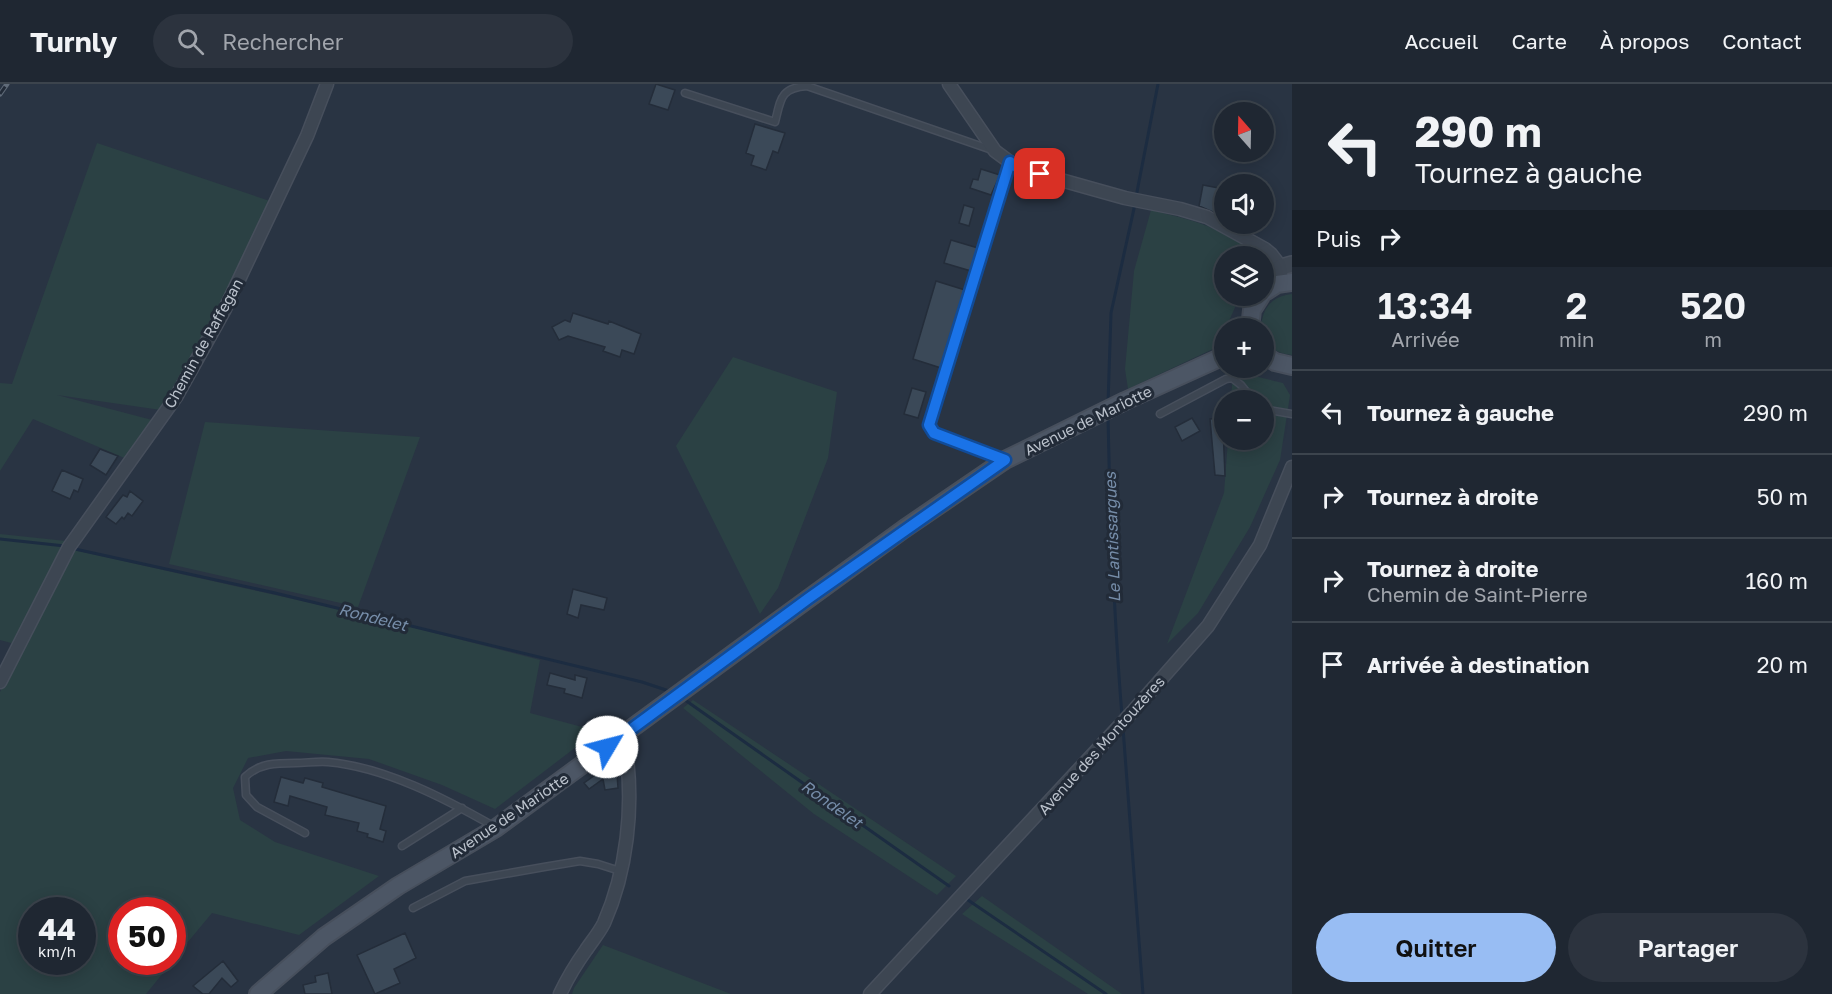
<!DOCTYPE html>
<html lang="fr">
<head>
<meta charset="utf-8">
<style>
	body { margin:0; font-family:"Golos Text",sans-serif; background:#2c333e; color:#f1f3f6; height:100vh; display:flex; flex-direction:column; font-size:22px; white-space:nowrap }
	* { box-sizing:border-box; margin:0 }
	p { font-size:20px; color:#a1a5ac }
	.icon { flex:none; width:33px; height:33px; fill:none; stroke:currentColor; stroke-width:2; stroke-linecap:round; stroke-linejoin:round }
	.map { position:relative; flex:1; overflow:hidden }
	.sheet { display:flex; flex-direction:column; background:#1f2732; width:540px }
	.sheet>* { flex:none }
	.top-card { background:#1f2732; color:#f1f3f6; overflow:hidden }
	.needle { width:39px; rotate:340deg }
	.controls { position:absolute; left:1214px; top:18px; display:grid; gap:12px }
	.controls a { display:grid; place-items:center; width:60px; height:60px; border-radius:50%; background:#1f2732; box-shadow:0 3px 15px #0003,0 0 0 2px #3c444d; font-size:30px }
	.speed { position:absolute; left:18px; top:813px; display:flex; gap:12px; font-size:30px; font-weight:700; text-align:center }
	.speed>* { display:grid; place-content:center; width:78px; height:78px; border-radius:50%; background:#1f2732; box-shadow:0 3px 15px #0003,0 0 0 2px #3c444d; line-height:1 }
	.speed small { font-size:15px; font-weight:400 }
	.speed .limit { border:9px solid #d22; background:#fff; color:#111 }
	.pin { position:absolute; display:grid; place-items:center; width:51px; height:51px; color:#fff; margin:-26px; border-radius:12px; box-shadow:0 3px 9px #0006 }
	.me { position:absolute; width:66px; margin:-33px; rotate:53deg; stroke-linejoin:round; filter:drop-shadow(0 0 4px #0008) }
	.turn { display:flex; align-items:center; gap:21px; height:126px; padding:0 24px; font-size:27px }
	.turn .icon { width:78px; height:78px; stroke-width:2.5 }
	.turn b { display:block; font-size:42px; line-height:51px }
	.then { display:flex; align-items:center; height:57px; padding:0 24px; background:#0003; gap:12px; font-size:22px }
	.eta { display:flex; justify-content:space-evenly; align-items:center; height:102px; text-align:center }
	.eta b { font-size:36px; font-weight:600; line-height:42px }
	.cta { display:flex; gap:12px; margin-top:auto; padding:12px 24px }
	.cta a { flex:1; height:69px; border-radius:36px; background:#98bdf3; color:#111; font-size:24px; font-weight:600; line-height:69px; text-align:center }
	.cta a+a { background:#2c333e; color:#f1f3f6 }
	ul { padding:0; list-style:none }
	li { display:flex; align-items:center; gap:18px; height:84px; padding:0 24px; border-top:2px solid #3c444d }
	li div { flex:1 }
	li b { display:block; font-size:22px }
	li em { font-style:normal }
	header { display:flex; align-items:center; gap:36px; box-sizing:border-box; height:84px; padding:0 30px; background:#1f2732; border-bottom:2px solid #3c444d }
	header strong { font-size:28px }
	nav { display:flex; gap:33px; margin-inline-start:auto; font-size:21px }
	.search { width:420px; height:54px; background:#2c333e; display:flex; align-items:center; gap:15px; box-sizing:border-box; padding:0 21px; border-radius:33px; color:#a1a5ac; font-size:22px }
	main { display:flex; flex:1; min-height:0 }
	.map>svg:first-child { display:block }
	.green { fill:#2b4144; fill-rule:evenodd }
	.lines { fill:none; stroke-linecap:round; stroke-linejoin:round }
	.stream { stroke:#1c2c41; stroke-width:3 }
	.building { fill:#3b4958; stroke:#242d3a; stroke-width:1.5 }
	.service-casing { stroke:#474f5c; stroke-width:9 }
	.minor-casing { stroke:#474f5c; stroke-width:15 }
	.tertiary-casing { stroke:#474f5c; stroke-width:18 }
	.secondary-casing { stroke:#474f5c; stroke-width:20 }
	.service { stroke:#3d4652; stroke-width:6 }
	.minor { stroke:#3d4652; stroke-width:12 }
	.tertiary { stroke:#3d4652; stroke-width:15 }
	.secondary { stroke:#4c5665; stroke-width:16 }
	.rail-casing { stroke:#606b79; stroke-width:5 }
	.rail { stroke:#222b38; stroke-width:3; stroke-dasharray:9; stroke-linecap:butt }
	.route-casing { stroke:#114b97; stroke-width:15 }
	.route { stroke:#1a73e8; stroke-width:10 }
	.labels { text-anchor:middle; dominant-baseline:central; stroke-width:6; stroke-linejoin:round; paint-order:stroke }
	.street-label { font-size:15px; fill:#bbc2cc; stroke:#222b38 }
	.water-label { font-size:16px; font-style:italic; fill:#768da9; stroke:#222b38 }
</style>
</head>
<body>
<header>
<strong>Turnly</strong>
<div class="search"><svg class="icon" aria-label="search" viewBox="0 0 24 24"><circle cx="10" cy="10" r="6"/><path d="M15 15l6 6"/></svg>Rechercher</div>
<nav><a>Accueil</a><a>Carte</a><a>À propos</a><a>Contact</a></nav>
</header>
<main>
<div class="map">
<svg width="1292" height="910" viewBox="0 0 1292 910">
	<rect width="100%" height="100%" fill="#293443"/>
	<!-- green -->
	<path class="green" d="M97,59L273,118L231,211L161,326L57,311L156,337L129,376L33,335L0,387V299L12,300Z
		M1151,126C1190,136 1227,143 1256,172H1224V212H1240L1226,244H1224V254L1213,265L1128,305L1125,285L1134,187Z
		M1292,210V271C1276,270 1263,261 1263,244H1261C1262,224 1272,212 1292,210Z
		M733,273L837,308L828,374L778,504L760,530L676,362Z
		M1233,287L1283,299L1290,311L1280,376L1250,443L1198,529L1167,560L1224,409L1228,356H1263V316H1231Z
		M205,338L420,353L358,523L169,480Z
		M0,450L66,457L15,560L0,556Z
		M74,466L356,529L540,576L530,629L597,647L495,725L442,701L369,675L286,667L248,674L233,704L240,736L275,758L379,792L299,851L212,829L172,877V826H122V878H172L146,910H0V608ZM32,826H82V878H32Z
		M693,616L956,792L937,811L814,730L683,624Z
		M982,812L1122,910H1088L962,830Z
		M603,861L731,910H572L574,904Z"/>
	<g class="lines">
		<!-- stream -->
		<path class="stream" d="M1136,113L1158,0
			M1108,320L1111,229L1135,120
			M1108,333C1110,433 1114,532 1122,632
			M0,455L65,462
			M75,465L275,509L642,598L669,607
			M685,616L949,802
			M1123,644L1143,910
			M968,816L1106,910"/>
	</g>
	<!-- building -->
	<path class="building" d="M656,0L675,6L668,26L649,20Z
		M755,40L785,49L778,69L773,67L766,86L751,81L754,72L746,69Z
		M981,85L1000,91L991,111L970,104L973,95L978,96Z
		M1203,101L1224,105L1222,132L1199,122Z
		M964,121L974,124L969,142L959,139Z
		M951,156L978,164L971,187L944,179Z
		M936,197L965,206L941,284L913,275Z
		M573,229L608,240L609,237L641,250L634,270L622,266L620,273L603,267L605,263L568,252L559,256L552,243L565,236L570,238Z
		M912,304L926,308L918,334L904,330Z
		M1192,334L1200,347L1182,357L1175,343Z
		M1219,334L1220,343H1223L1225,392L1215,391L1210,335Z
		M100,365L118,372L106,391L90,381Z
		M62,386L83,395L78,408L74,406L70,415L52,407Z
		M130,407L143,417L132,432L128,429L124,435L122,433L116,440L106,433L123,411L127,413Z
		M573,505L607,514L604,526L581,521L578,534L567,530Z
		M550,589L575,596V591L587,594L582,614L564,609L565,605L547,601Z
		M616,676L618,704L605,706L603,695L589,705L584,699Z
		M281,693L303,699L305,694L323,699L322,703L386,722L380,745L386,747L383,758L367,753L368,750L357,747L359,739L325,731L327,723L290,712L288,722L274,718Z
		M405,849L416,874L394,885L400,899L375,910L357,871Z
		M223,877L238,897L231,903L222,894L209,910H203L193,902Z
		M328,889L332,910H305L303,901L316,898L315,892Z"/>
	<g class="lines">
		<defs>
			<path id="service" d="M685,9L775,38C781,15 780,4 807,2L992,66
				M1263,325L1292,330
				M1160,330L1226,295L1232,294L1241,301L1253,316
				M1002,374L934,349L929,341L1010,78
				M305,749L257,723L246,711L245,693C259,679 276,679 296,679C306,679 318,677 328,678C385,683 446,715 495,743
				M402,762L462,724
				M413,824L465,797L544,783L580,777L598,780L620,787"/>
			<path id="minor" d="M949,0L995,67L1018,84L1125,114L1180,125L1207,133L1265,165L1271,170L1281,183
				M0,598L69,463L176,313L225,225L307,52L327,0
				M560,910C567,895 576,880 586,866C592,857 599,849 604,839C627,787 634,723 626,667
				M870,910L1134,626L1208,542L1260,461L1292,383"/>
			<path id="tertiary" d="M1277,200L1281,183L1292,180"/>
			<path id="secondary" d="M1263,209L1277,200L1292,198
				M1250,244L1252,226L1261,212
				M1263,270L1275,278L1292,282
				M258,910L324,853L398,802L496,744L771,542L904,445L1005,376L1125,317L1224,272"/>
		</defs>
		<!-- service casing -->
		<use href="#service" class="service-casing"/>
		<!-- minor casing -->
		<use href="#minor" class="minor-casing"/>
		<!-- tertiary casing -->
		<use href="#tertiary" class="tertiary-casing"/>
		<!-- secondary casing -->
		<use href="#secondary" class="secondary-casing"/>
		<!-- service -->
		<use href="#service" class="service"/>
		<!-- minor -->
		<use href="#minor" class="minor"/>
		<!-- tertiary -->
		<use href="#tertiary" class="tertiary"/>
		<!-- secondary -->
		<use href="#secondary" class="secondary"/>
		<defs>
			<path id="rail" d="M0,10L7,0"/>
		</defs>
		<!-- rail casing -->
		<use href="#rail" class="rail-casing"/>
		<!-- rail -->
		<use href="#rail" class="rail"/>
	</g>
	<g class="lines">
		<defs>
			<path id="route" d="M607,663L809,514L1005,376L934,349L929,341L1010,78L1018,84L1040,90"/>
		</defs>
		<!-- route casing -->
		<use href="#route" class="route-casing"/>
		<!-- route -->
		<use href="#route" class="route"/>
	</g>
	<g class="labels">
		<!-- street labels -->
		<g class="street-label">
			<text transform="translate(203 259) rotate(-61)">Chemin de Raffegan</text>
			<text transform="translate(1088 336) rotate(-26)">Avenue de Mariotte</text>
			<text transform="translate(1101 661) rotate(-48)">Avenue des Montouzères</text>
			<text transform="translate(509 731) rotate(-34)">Avenue de Mariotte</text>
		</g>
		<!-- water labels -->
		<g class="water-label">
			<text transform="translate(1112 453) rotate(-92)">Le Lantissargues</text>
			<text transform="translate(373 533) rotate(14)">Rondelet</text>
			<text transform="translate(832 720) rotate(35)">Rondelet</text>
		</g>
	</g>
</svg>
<div class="controls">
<a><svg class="needle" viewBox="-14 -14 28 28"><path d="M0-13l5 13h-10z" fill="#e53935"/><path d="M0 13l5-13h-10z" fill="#a1a5ac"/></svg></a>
<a><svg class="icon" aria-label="sound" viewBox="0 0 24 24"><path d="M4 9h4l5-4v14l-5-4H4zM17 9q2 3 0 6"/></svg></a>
<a><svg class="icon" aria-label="layers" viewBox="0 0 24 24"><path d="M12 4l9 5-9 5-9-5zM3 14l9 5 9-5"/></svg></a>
<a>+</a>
<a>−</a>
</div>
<div class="speed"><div>44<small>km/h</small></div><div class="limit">50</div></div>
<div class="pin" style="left:1040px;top:90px;background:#d93025"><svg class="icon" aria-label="arrive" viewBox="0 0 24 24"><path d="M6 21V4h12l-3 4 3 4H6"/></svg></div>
<svg class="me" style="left:607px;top:663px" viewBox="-20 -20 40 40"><circle r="19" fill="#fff"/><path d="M0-13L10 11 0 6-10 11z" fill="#1a73e8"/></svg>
</div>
<section class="sheet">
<div class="top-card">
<div class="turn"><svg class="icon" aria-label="left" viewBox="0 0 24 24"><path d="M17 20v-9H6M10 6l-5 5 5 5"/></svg><div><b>290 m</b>Tournez à gauche</div></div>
<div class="then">Puis<svg class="icon" aria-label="right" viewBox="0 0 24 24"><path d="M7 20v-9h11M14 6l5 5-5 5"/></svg></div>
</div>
<div class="eta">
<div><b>13:34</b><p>Arrivée</p></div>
<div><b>2</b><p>min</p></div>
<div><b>520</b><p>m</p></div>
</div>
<ul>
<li><svg class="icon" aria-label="left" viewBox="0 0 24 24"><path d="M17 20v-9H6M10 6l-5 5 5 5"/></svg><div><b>Tournez à gauche</b></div><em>290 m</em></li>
<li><svg class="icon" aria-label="right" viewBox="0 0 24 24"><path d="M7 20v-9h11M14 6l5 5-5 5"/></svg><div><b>Tournez à droite</b></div><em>50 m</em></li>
<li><svg class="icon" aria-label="right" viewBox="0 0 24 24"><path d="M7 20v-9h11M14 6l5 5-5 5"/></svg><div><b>Tournez à droite</b><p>Chemin de Saint-Pierre</p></div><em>160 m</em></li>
<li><svg class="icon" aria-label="arrive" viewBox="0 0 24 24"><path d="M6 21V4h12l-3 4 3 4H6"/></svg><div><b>Arrivée à destination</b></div><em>20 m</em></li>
</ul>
<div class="cta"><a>Quitter</a><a>Partager</a></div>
</section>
</main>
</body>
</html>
